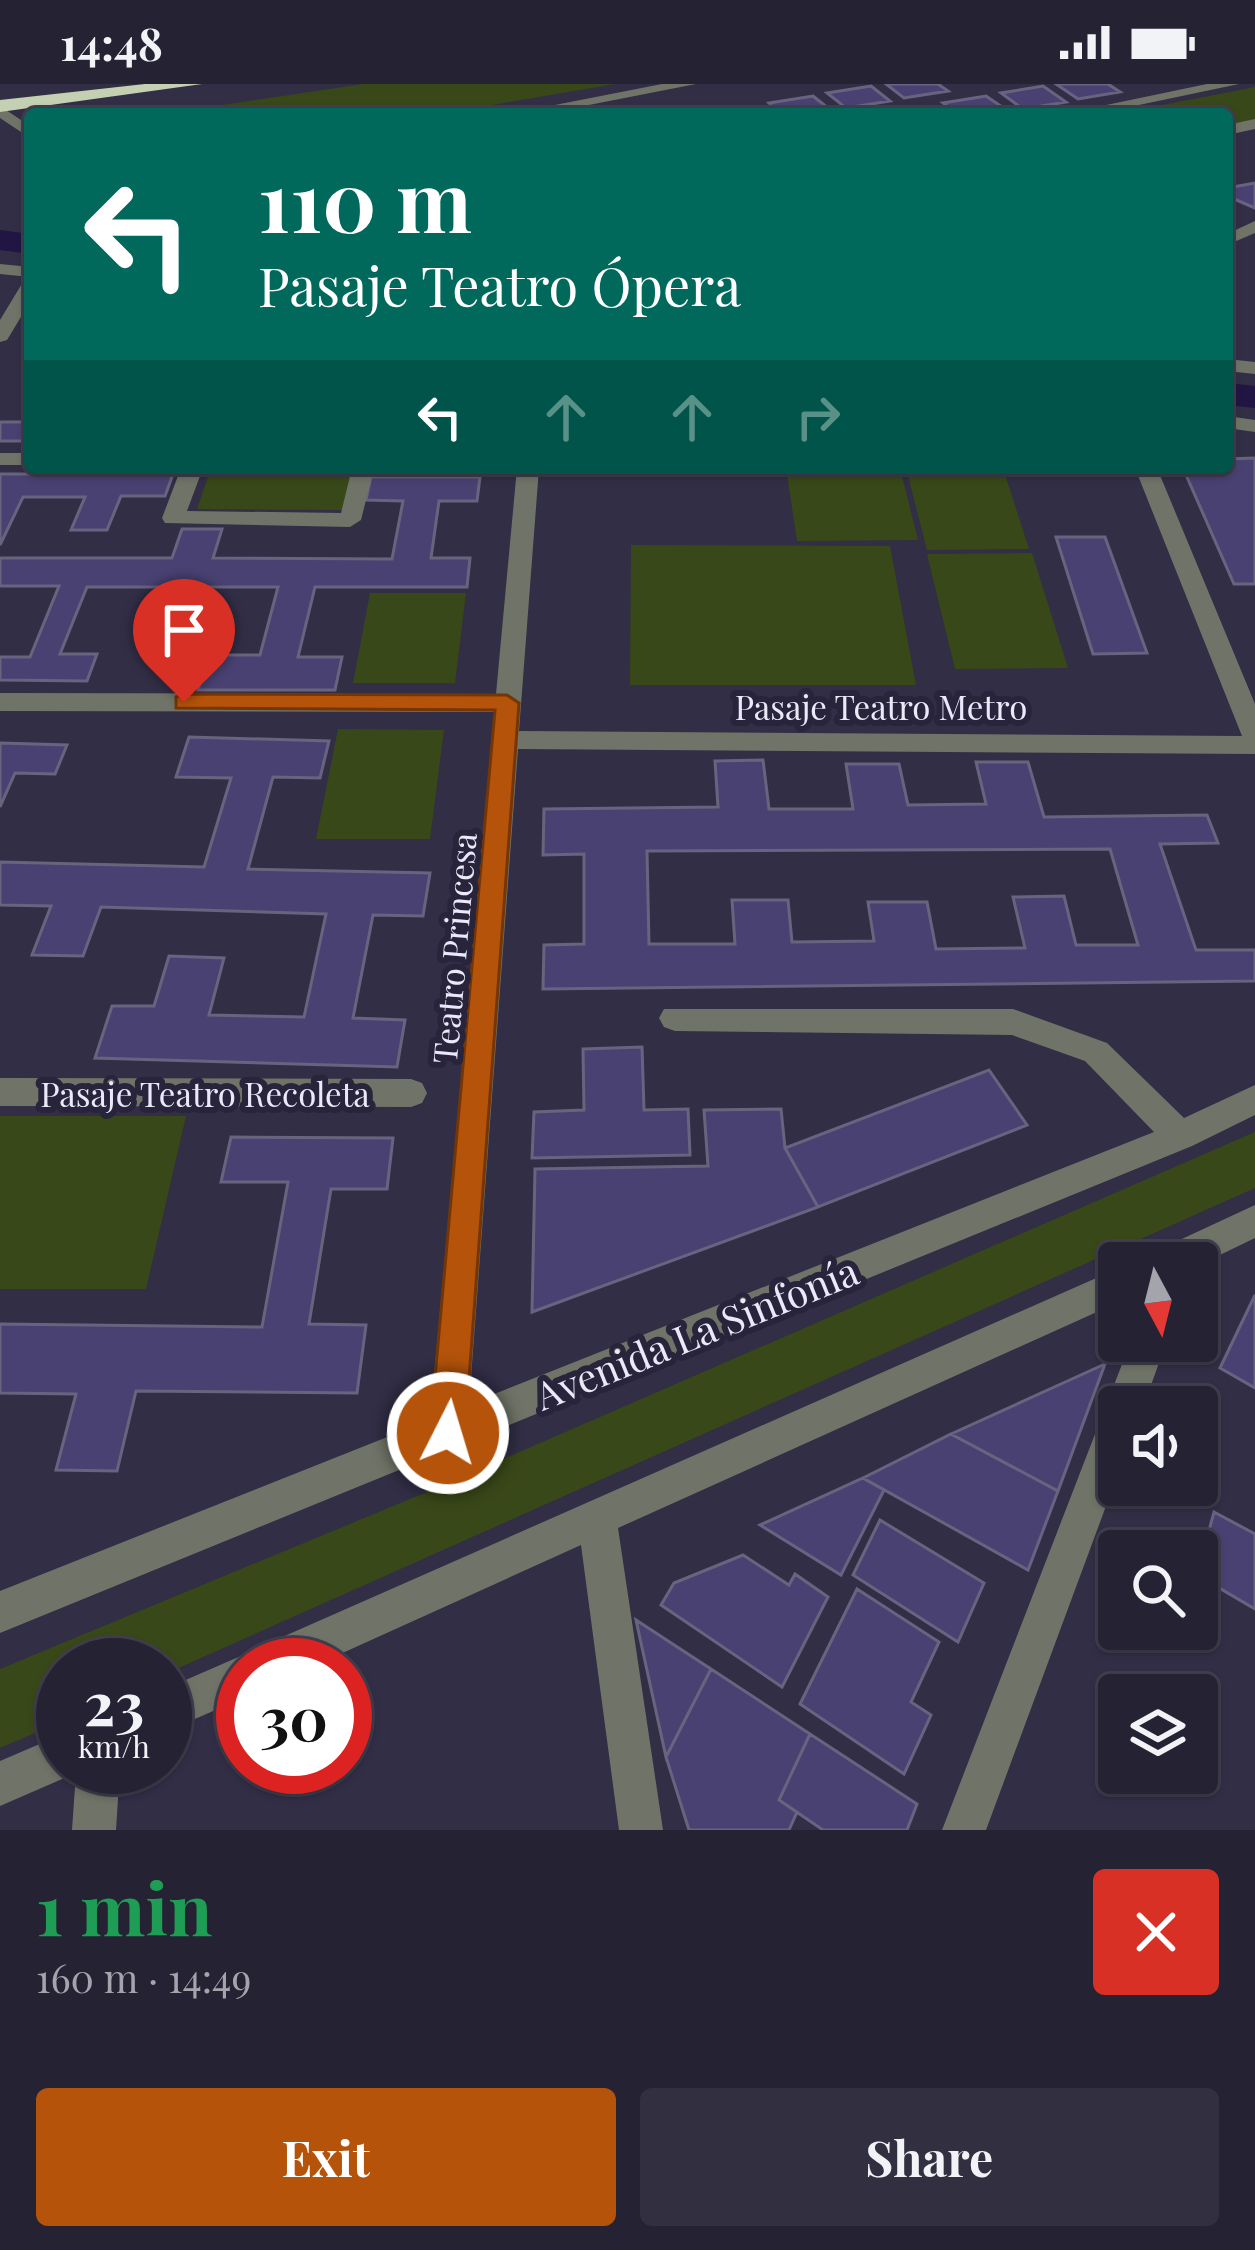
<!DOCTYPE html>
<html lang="en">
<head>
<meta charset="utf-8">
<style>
	body { margin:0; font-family:"Playfair Display",serif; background:#312f40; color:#f1f3f6; height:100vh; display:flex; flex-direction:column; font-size:45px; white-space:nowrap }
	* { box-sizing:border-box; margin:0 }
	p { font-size:39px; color:#a3a4ac }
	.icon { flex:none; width:66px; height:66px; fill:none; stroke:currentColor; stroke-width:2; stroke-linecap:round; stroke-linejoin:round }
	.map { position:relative; height:1746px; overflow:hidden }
	.side { display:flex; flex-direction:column; background:#252234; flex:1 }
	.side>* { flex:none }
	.top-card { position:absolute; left:24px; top:24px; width:1209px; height:366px; border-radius:12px; box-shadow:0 3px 9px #0004,0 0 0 3px #423f4f; background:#00695c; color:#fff; overflow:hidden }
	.needle { width:78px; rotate:173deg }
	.tools { position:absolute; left:1098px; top:1158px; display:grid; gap:24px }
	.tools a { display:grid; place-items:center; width:120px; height:120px; border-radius:12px; background:#252234; box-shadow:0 3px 9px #0004,0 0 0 3px #423f4f; font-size:60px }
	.speed { position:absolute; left:36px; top:1554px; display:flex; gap:24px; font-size:60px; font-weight:700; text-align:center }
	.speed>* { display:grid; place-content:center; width:156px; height:156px; border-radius:50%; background:#252234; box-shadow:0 3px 9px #0004,0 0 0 3px #423f4f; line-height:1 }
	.speed small { font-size:30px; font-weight:400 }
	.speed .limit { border:18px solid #d22; background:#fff; color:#111 }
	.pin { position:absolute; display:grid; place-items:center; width:102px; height:102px; color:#fff; margin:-123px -51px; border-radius:50% 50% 50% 0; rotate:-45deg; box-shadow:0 0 12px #0007 }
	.pin .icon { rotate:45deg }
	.me { position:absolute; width:132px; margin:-66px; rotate:5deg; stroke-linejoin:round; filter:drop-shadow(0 0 9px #0008) }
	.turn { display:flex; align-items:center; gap:42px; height:252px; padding:0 36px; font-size:54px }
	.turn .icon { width:156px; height:156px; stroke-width:2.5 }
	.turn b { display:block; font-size:84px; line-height:102px }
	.lanes { display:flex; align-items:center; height:114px; padding:0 36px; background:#0003; justify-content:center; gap:60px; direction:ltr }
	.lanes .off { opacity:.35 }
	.round { display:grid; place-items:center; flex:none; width:126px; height:126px; border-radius:12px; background:#312f40 }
	.summary { display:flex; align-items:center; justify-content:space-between; height:204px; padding:0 36px }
	h1 { font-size:72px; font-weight:700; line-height:90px; color:#1e9e55 }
	.button { display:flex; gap:24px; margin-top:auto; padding:24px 36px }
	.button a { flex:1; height:138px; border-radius:12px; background:#b45309; color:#fff; font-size:48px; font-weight:700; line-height:138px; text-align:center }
	.button a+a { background:#312f40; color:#f1f3f6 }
	.status { display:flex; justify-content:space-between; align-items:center; height:84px; padding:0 60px; background:#252234; direction:ltr }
	.status svg { height:33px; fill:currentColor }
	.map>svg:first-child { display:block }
	.green { fill:#394818 }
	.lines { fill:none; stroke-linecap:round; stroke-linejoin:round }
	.canal { fill:#211643; fill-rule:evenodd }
	.building { fill:#494172; stroke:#68647f; stroke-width:3; fill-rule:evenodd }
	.minor { fill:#707468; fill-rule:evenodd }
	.highway { fill:#c5d0b2; fill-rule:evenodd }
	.route { fill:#b45309; stroke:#753606; stroke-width:3 }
	.labels { text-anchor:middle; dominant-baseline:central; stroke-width:12; stroke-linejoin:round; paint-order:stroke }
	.street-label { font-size:33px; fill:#ebe9f9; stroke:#28243b }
	.near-street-label { font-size:39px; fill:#ebe9f9; stroke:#28243b }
</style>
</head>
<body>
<div class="status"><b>14:48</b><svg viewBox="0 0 49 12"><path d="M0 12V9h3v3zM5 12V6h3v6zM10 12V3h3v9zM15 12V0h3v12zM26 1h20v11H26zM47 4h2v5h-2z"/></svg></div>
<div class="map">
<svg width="1255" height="1746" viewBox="0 0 1255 1746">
	<rect width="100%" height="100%" fill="#312e46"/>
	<!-- green -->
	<path class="green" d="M363,0H615L440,30H162Z
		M1255,3V37L1227,42V30H1116Z
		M211,384H353L342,426L197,425Z
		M786,384H900L918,456L797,457Z
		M906,384H1003L1029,465L927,466Z
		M631,461L890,462L916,601H630Z
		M1032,469L1068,584L955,585L927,470Z
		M370,509H466L455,599H353Z
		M338,645L444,646L430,755H316Z
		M0,1032H186L146,1205H0Z
		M1255,1048V1104L165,1590V1581H63V1637L0,1664V1585L439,1403Z"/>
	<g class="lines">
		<!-- canal -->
		<path class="canal" d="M0,146L30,150V170L0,166Z
			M1227,299L1255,302V324L1227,321Z"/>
	</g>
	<!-- building -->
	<path class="building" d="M886,0H938L948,7L904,14Z
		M1056,0H1108L1120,8L1078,15Z
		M871,2L890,17L846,24L827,9Z
		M1043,2L1066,18L1023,25L1001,9Z
		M813,12L833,28L781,30L769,19Z
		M986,12L1008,27L958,30L943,19Z
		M1255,99V124L1227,112V104Z
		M30,333V357H0V338H28Z
		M1255,374V500H1234L1183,384H1227V375Z
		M0,390H173L165,412H121L107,446H71L85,413H23L0,461Z
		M371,393H480L477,417H439L431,474H470L467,503H315L298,573H342L335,606H198L209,571H260L278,503H87L60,570H97L87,597L0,596V573H30L59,502H0V474H172L182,445H222L213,474L392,475L403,417L366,416Z
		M1056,453H1105L1147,569L1093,570Z
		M189,653L329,657L320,694L273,693L248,785L430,789L423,832L373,831L353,934L405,936L397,983L95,974L112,922H154L169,872L224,874L209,931L304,933L326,830L101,823L83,872L32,871L51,822L0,821V778L204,783L231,694L176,693Z
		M0,659L67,661L55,690L15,689L0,723Z
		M763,676L769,725H853L846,680H899L908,721L986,720L976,678H1028L1044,733L1207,731L1218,759L1160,760L1196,866H1255V897L543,905L544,861L584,860V770L543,771L544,725L718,723L715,677ZM1110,765L1138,861H1076L1064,812L1013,813L1025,864L936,865L927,818H868L874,857L792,858L788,816H732L735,860H649L647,767Z
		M642,963L644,1026L688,1025L690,1071L532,1074L534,1028L584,1026L583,965Z
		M989,986L1027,1041L818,1123L785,1064Z
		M781,1025L785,1064L818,1123L532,1228L535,1085L708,1082L704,1026Z
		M231,1053L393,1054L387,1105H331L309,1240L366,1241L357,1309L136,1307L117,1387L56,1386L76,1310L0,1309V1240L262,1243L288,1098H221Z
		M1255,1211V1304L1220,1284Z
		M1105,1280L1058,1407L951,1350Z
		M951,1350L1058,1407L1028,1486L863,1394Z
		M863,1394L884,1406L841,1491L760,1441Z
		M1214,1428L1255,1450V1525L1197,1491Z
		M880,1436L984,1499L958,1558L853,1491Z
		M743,1471L789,1501L795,1490L828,1513L782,1603L661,1521L674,1499Z
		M857,1505L939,1558L911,1618L931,1631L904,1690L800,1620Z
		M636,1536L711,1585L666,1673Z
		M711,1585L810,1650L779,1716L797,1728L789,1746H689L666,1673Z
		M810,1650L917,1720L907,1746H823L779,1716Z"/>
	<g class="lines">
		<!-- minor -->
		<path class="minor" d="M662,0H696L543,30H509Z
			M1207,0H1239L1096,30H1063Z
			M0,22L30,42V54L0,34Z
			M1255,35V45L1227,51V41Z
			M1255,137V149L1227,161V150Z
			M0,180L30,183V193L0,190Z
			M30,196V218L7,256L0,258V236L23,198Z
			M1227,275L1255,278V290L1227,287Z
			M1227,332L1255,336V348L1227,344Z
			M0,369H30V381H0Z
			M181,384H203L187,427L341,429L352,384H374L361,436L350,443L165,439L162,434Z
			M517,384H539L519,647L1242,652L1135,384H1157L1255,620V670L518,665L469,1320L1154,1048L1085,977L1012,951L675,947L664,943L659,934L664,925H1013L1107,959L1184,1034L1255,1001V1031L1192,1062L0,1549V1507L430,1336L495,628L0,627V609L496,610Z
			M0,994L411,995L422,999L427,1009L422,1019L411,1023L0,1022Z
			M1255,1121V1154L1197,1182L1150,1179L1156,1167Z
			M1119,1184V1218L618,1444L663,1746H619L581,1461L316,1581H243V1614L165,1648V1605L243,1571L250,1574L253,1566Z
			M1131,1257H1167L1143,1323H1119V1387L986,1746H942Z
			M63,1650V1683H120L116,1746H72L76,1689L0,1722V1677Z"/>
		<!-- highway -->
		<path class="highway" d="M145,0H202L0,28V16Z"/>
	</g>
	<!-- route -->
	<path class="route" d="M184,610L507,611L519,619L465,1349L460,1361L448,1366L435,1361L430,1349L495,626L176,624V613Z"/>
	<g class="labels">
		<!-- street labels -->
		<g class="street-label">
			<text x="881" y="622">Pasaje Teatro Metro</text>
			<text transform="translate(453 864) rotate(-85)">Teatro Princesa</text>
			<text x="205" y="1009">Pasaje Teatro Recoleta</text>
		</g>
		<!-- near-street labels -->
		<g class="near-street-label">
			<text transform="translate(696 1248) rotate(-22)">Avenida La Sinfonía</text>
		</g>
	</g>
</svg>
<div class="tools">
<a><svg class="needle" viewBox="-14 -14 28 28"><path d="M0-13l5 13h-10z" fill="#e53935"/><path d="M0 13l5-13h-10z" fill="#a3a4ac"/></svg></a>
<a><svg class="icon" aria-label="sound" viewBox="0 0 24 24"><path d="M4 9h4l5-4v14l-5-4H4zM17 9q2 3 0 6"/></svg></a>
<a><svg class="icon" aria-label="search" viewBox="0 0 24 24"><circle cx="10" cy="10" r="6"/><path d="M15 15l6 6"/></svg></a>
<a><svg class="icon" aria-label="layers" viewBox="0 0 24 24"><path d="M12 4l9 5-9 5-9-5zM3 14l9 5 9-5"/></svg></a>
</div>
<div class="speed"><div>23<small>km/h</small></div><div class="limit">30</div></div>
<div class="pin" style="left:184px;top:618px;background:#d93025"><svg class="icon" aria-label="arrive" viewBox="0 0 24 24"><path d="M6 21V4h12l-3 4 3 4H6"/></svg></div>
<svg class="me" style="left:448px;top:1349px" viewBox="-20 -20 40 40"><circle r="17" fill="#b45309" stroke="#fff" stroke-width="3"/><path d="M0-11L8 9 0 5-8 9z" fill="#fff"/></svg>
<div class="top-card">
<div class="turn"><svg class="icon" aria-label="left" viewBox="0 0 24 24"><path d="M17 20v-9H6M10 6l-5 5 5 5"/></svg><div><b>110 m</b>Pasaje Teatro Ópera</div></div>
<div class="lanes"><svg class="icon" aria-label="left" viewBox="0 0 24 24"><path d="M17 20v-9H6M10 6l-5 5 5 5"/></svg><svg class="icon off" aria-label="ahead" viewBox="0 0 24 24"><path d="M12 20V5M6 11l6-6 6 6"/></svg><svg class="icon off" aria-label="ahead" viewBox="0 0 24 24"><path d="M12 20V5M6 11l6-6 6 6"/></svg><svg class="icon off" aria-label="right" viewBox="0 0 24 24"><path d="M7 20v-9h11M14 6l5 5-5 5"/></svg></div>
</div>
</div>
<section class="side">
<div class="summary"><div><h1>1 min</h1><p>160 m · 14:49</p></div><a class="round" style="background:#d93025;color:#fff"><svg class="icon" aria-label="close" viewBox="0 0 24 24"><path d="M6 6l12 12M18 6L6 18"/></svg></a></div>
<div class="button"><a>Exit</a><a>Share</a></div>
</section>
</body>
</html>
